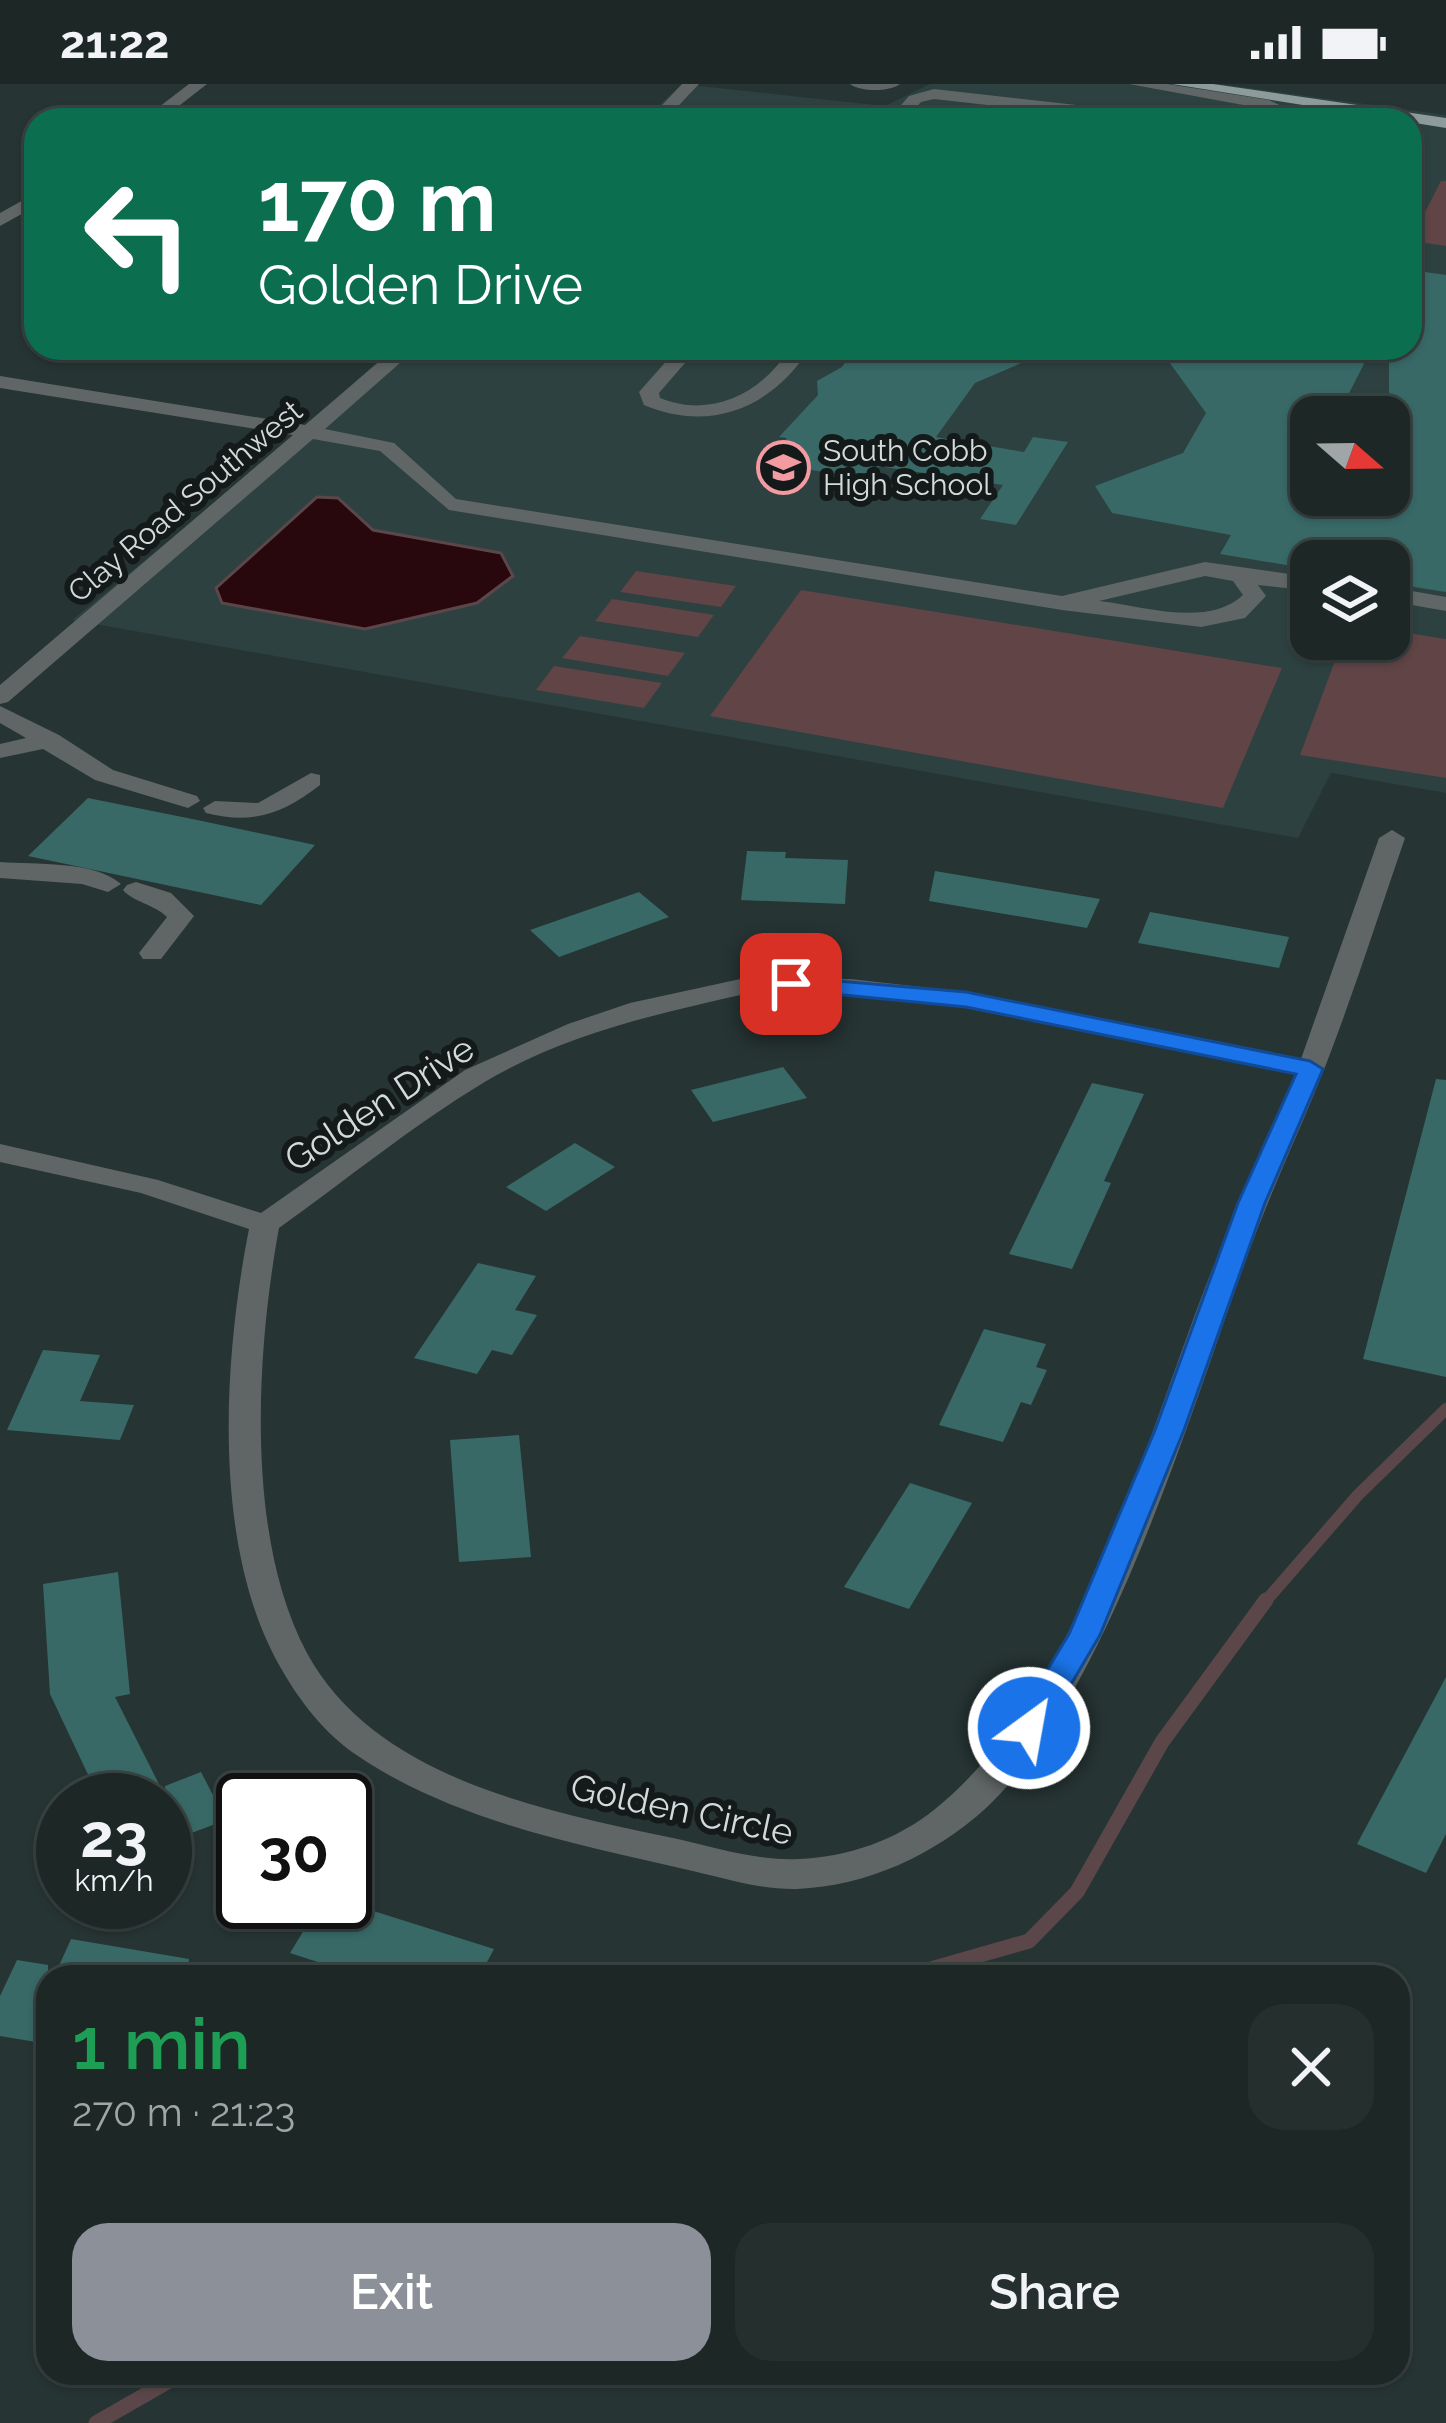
<!DOCTYPE html>
<html lang="en">
<head>
<meta charset="utf-8">
<style>
	body { margin:0; font-family:Raleway,sans-serif; background:#252f2e; color:#f1f3f6; height:100vh; display:flex; flex-direction:column; font-size:45px; white-space:nowrap }
	* { box-sizing:border-box; margin:0 }
	p { font-size:39px; color:#a0a5a7 }
	.icon { flex:none; width:66px; height:66px; fill:none; stroke:currentColor; stroke-width:2; stroke-linecap:round; stroke-linejoin:round }
	.map { position:relative; flex:1; overflow:hidden }
	.details { position:absolute; left:36px; top:1881px; width:1374px; height:420px; display:flex; flex-direction:column; background:#1c2726; border-radius:36px; box-shadow:0 3px 9px #0004,0 0 0 3px #3a4443 }
	.details>* { flex:none }
	.guide { position:absolute; left:24px; top:24px; width:1398px; height:252px; border-radius:36px; box-shadow:0 3px 9px #0004,0 0 0 3px #3a4443; background:#0b6e4f; color:#fff; overflow:hidden }
	.needle { width:78px; rotate:110deg }
	.fabs { position:absolute; left:1290px; top:312px; display:grid; gap:24px }
	.fabs a { display:grid; place-items:center; width:120px; height:120px; border-radius:24px; background:#1c2726; box-shadow:0 3px 9px #0004,0 0 0 3px #3a4443; font-size:60px }
	.speed { position:absolute; left:36px; top:1689px; display:flex; gap:24px; font-size:60px; font-weight:700; text-align:center }
	.speed>* { display:grid; place-content:center; width:156px; height:156px; border-radius:50%; background:#1c2726; box-shadow:0 3px 9px #0004,0 0 0 3px #3a4443; line-height:1 }
	.speed small { font-size:30px; font-weight:400 }
	.speed .limit { border:6px solid #111; border-radius:18px; background:#fff; color:#111 }
	.pin { position:absolute; display:grid; place-items:center; width:102px; height:102px; color:#fff; margin:-51px; border-radius:24px; box-shadow:0 6px 18px #0006 }
	.me { position:absolute; width:132px; margin:-66px; rotate:32deg; stroke-linejoin:round; filter:drop-shadow(0 0 9px #0008) }
	.turn { display:flex; align-items:center; gap:42px; height:252px; padding:0 36px; font-size:54px }
	.turn .icon { width:156px; height:156px; stroke-width:2.5 }
	.turn b { display:block; font-size:84px; line-height:102px }
	.round { display:grid; place-items:center; flex:none; width:126px; height:126px; border-radius:36px; background:#252f2e }
	.head { display:flex; align-items:center; justify-content:space-between; height:204px; padding:0 36px }
	h1 { font-size:72px; font-weight:600; line-height:90px; color:#1e9e55 }
	.action { display:flex; gap:24px; margin-top:auto; padding:24px 36px }
	.action a { flex:1; height:138px; border-radius:36px; background:#8c9099; color:#fff; font-size:48px; font-weight:600; line-height:138px; text-align:center }
	.action a+a { background:#252f2e; color:#f1f3f6 }
	.status { display:flex; justify-content:space-between; align-items:center; height:84px; padding:0 60px; background:#1c2726; direction:ltr }
	.status svg { height:33px; fill:currentColor }
	.map>svg:first-child { display:block }
	.built { fill:#2c4140; fill-rule:evenodd }
	.green { fill:#604446 }
	.water { fill:#28080d; stroke:#5b474a; stroke-width:3 }
	.lines { fill:none; stroke-linecap:round; stroke-linejoin:round }
	.stream-far1 { stroke:#5b474a; stroke-width:12 }
	.stream { stroke:#5b474a; stroke-width:15 }
	.building { fill:#386967 }
	.minor { fill:#606666; fill-rule:evenodd }
	.major { fill:#8d9b9a; fill-rule:evenodd }
	.route { fill:#1a73e8; stroke:#114b97; stroke-width:3 }
	.labels { text-anchor:middle; dominant-baseline:central; stroke-width:12; stroke-linejoin:round; paint-order:stroke }
	.far-poi-label { font-size:30px; fill:#d2dada; stroke:#141a1a; text-anchor:start }
	.far-street-label { font-size:30px; fill:#d2dada; stroke:#141a1a }
	.street-label { font-size:36px; fill:#d2dada; stroke:#141a1a }
</style>
</head>
<body>
<div class="status"><b>21:22</b><svg viewBox="0 0 49 12"><path d="M0 12V9h3v3zM5 12V6h3v6zM10 12V3h3v9zM15 12V0h3v12zM26 1h20v11H26zM47 4h2v5h-2z"/></svg></div>
<div class="map">
<svg width="1446" height="2339" viewBox="0 0 1446 2339">
	<rect width="100%" height="100%" fill="#263433"/>
	<!-- built -->
	<path class="built" d="M682,0L885,22L930,0H1219L1446,31V709L1331,689L1298,754L72,536L291,356L392,264H1410V36H643ZM1311,333H1389V411H1311ZM1311,477H1389V555H1311Z"/>
	<!-- green -->
	<path class="green" d="M1441,97H1446V162L1410,157Z
		M636,487L736,502L721,523L620,508Z
		M801,506L1282,584L1223,724L710,632Z
		M612,515L714,531L698,553L595,537Z
		M1389,546L1446,555V694L1300,671L1343,555H1389Z
		M580,552L685,569L668,592L562,574Z
		M554,582L662,599L644,624L536,606Z"/>
	<!-- water -->
	<path class="water" d="M317,413L338,414L373,446L501,469L513,492L477,519L365,545L222,519L216,504Z"/>
	<g class="lines">
		<!-- stream-far1 -->
		<path class="stream-far1" d="M1264,1519L1358,1411L1446,1325"/>
		<!-- stream -->
		<path class="stream" d="M903,1893L1029,1857L1077,1808L1162,1658L1266,1516
			M96,2339L183,2289"/>
	</g>
	<!-- building -->
	<path class="building" d="M1410,186L1446,191V508L1389,499V477H1295L1292,482L1220,470L1231,451L1112,429L1095,402L1183,369L1206,329L1159,264H1372L1337,333H1311V411H1389V264H1410Z
		M855,264H1056L975,299L936,353L1024,368L1033,353L1068,358L1016,441L980,435L1003,401L884,383H875L865,395L770,379L787,354L779,353L818,311L817,297L842,283Z
		M88,714L202,737L315,761L261,821L28,772Z
		M747,767L786,768L785,774L848,776L845,820L741,816Z
		M935,787L1100,815L1087,844L929,817Z
		M639,808L669,833L559,873L530,846Z
		M1150,828L1289,853L1279,884L1138,859Z
		M783,983L807,1014L713,1038L691,1006Z
		M1436,995L1446,996V1293L1363,1275Z
		M1092,999L1144,1010L1104,1097L1111,1099L1072,1185L1009,1170Z
		M575,1059L615,1083L546,1127L506,1103Z
		M478,1179L536,1192L515,1226L537,1231L512,1271L492,1266L477,1290L414,1274Z
		M984,1245L1046,1260L1036,1283L1047,1286L1031,1321L1021,1318L1003,1358L939,1341Z
		M43,1266L100,1271L80,1317L134,1321L120,1356L7,1346Z
		M519,1351L531,1473L459,1478L450,1356Z
		M910,1399L972,1419L909,1525L844,1503Z
		M118,1488L130,1610L115,1613L165,1712V1702L201,1688L226,1736L165,1759V1716H100L50,1610L43,1500Z
		M1446,1593V1750L1426,1789L1357,1760Z
		M321,1818H345L494,1865L479,1893H364L290,1869Z
		M71,1855L189,1875L187,1893H54Z
		M17,1876L48,1881V1960L0,1952V1912Z"/>
	<g class="lines">
		<!-- minor -->
		<path class="minor" d="M189,0H207L161,36H142Z
			M682,0H699L665,36H648Z
			M850,0H900C889,8 861,8 850,0Z
			M1129,0H1167L1269,16L1298,30L1393,27L1401,32L1397,36H1285L1265,25Z
			M934,5L1166,31L1174,36H1122L934,15L921,18L905,36H888L909,12Z
			M36,109V122L0,142V129Z
			M395,264H417L325,345L394,359L456,415L1062,512L1205,478L1311,493V507L1258,501L1266,512L1245,534L1201,543L1062,526L449,426L380,367L313,355L8,618L0,620V601L293,351L0,304V292L305,341ZM1205,492L1233,497L1243,511C1208,544 1143,522 1099,517Z
			M678,264H698L659,309L660,314C712,335 762,309 790,264H810C772,324 710,349 644,321L639,308Z
			M1389,503L1446,513V527L1389,517Z
			M0,622L59,651L113,686L197,712L200,717L188,724L95,696L43,665L0,674V660L26,654L0,639Z
			M311,689L320,691V701C283,730 252,741 206,729L203,724L215,717L258,719Z
			M1392,746L1405,754C1381,823 1359,893 1333,962C1308,1030 1275,1096 1250,1165C1191,1325 1109,1610 985,1725C934,1771 867,1802 797,1805C759,1806 721,1793 684,1785C574,1760 453,1736 358,1672C326,1651 301,1619 282,1586C211,1466 223,1277 249,1145L141,1109L0,1078V1060L158,1096L261,1129L465,986L568,940L630,919L745,894L850,895L966,908L1301,975L1379,754ZM745,910L850,911L966,924L1295,990C1262,1066 1229,1140 1200,1217C1140,1377 1071,1616 935,1725C897,1756 848,1773 799,1775C756,1777 714,1763 673,1754C546,1727 375,1695 307,1569C245,1454 256,1269 279,1144C346,1096 412,1042 483,999C562,951 656,930 745,910Z
			M0,778C35,781 93,776 121,800L108,808L82,800L0,794Z
			M136,798L171,809L194,832L161,875H143L139,869L167,833C154,820 133,818 123,806L127,801Z"/>
		<!-- major -->
		<path class="major" d="M1172,0H1213L1446,34V44Z"/>
	</g>
	<!-- route -->
	<path class="route" d="M791,893L966,908L1310,977L1323,985L1265,1119L1184,1346L1100,1551L1040,1653H1017L1012,1644L1069,1550L1155,1346L1238,1119L1296,990L966,923L782,905L779,900Z"/>
	<!-- icons -->
	<defs>
		<symbol id="school-ring" viewBox="-11 -11 22 22"><circle r="9.5" fill="#141a1a" stroke="#f49aa1" stroke-width="1.5"/><path d="M0-5L7-2L0 1L-7-2ZM-4 1L0 2.5L4 1V4Q0 6-4 4Z" fill="#f49aa1"/></symbol>
	</defs>
	<g fill-rule="evenodd">
		<use href="#school-ring" x="754" y="354" width="59" height="59"/>
	</g>
	<g class="labels">
		<!-- far-poi labels -->
		<g class="far-poi-label">
			<text x="823" y="366">South Cobb<tspan x="823" dy="34">High School</tspan></text>
		</g>
		<!-- far-street labels -->
		<g class="far-street-label">
			<text transform="translate(185 417) rotate(-40)">Clay Road Southwest</text>
		</g>
		<!-- street labels -->
		<g class="street-label">
			<text transform="translate(379 1019) rotate(-33)">Golden Drive</text>
			<text transform="translate(682 1725) rotate(12)">Golden Circle</text>
		</g>
	</g>
</svg>
<div class="fabs">
<a><svg class="needle" viewBox="-14 -14 28 28"><path d="M0-13l5 13h-10z" fill="#e53935"/><path d="M0 13l5-13h-10z" fill="#a0a5a7"/></svg></a>
<a><svg class="icon" aria-label="layers" viewBox="0 0 24 24"><path d="M12 4l9 5-9 5-9-5zM3 14l9 5 9-5"/></svg></a>
</div>
<div class="speed"><div>23<small>km/h</small></div><div class="limit">30</div></div>
<div class="pin" style="left:791px;top:900px;background:#d93025"><svg class="icon" aria-label="arrive" viewBox="0 0 24 24"><path d="M6 21V4h12l-3 4 3 4H6"/></svg></div>
<svg class="me" style="left:1029px;top:1644px" viewBox="-20 -20 40 40"><circle r="17" fill="#1a73e8" stroke="#fff" stroke-width="3"/><path d="M0-11L8 9 0 5-8 9z" fill="#fff"/></svg>
<div class="guide">
<div class="turn"><svg class="icon" aria-label="left" viewBox="0 0 24 24"><path d="M17 20v-9H6M10 6l-5 5 5 5"/></svg><div><b>170 m</b>Golden Drive</div></div>
</div>
<section class="details">
<div class="head"><div><h1>1 min</h1><p>270 m · 21:23</p></div><a class="round"><svg class="icon" aria-label="close" viewBox="0 0 24 24"><path d="M6 6l12 12M18 6L6 18"/></svg></a></div>
<div class="action"><a>Exit</a><a>Share</a></div>
</section>
</div>
</body>
</html>
